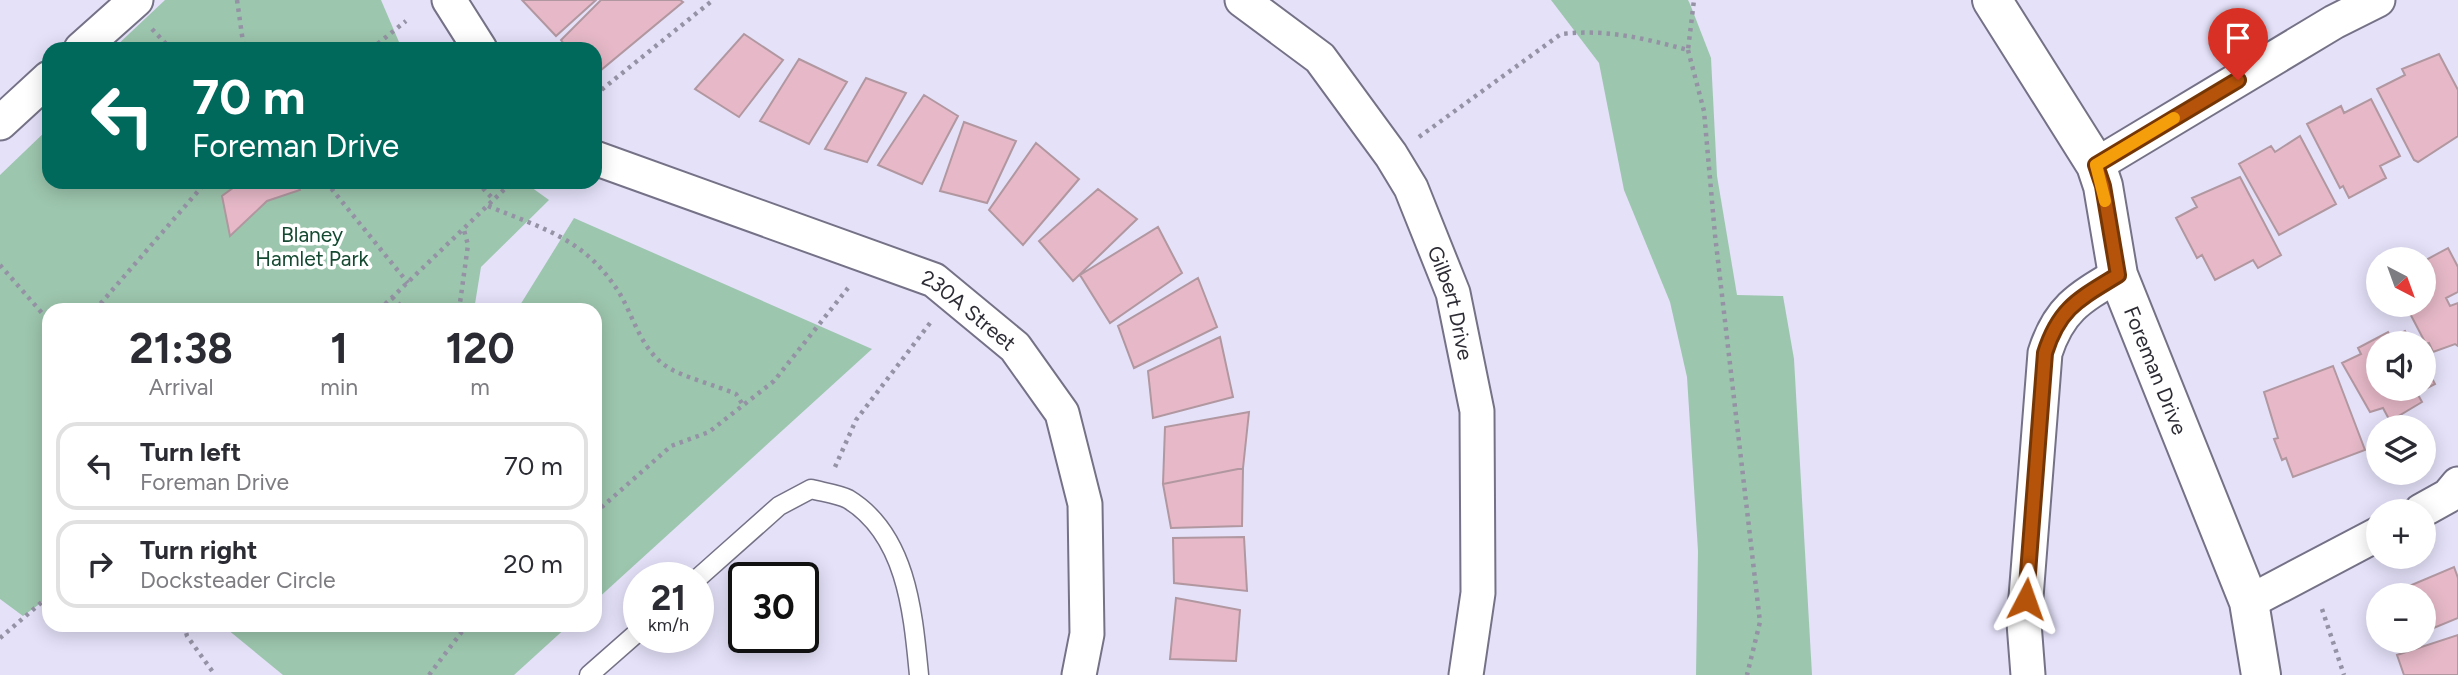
<!DOCTYPE html>
<html lang="en">
<head>
<meta charset="utf-8">
<style>
	body { margin:0; font-family:Figtree,sans-serif; background:#f7f7f7; color:#2b2b33; height:100vh; display:flex; flex-direction:column; font-size:26px; white-space:nowrap }
	* { box-sizing:border-box; margin:0 }
	p { font-size:23px; color:#7c7c81 }
	.icon { flex:none; width:38px; height:38px; fill:none; stroke:currentColor; stroke-width:2; stroke-linecap:round; stroke-linejoin:round }
	.map { position:relative; flex:1; overflow:hidden }
	.side { position:absolute; left:42px; top:303px; width:560px; height:329px; display:flex; flex-direction:column; background:#fff; border-radius:21px; box-shadow:0 4px 18px #0003 }
	.side>* { flex:none }
	.top-card { position:absolute; left:42px; top:42px; width:560px; height:147px; border-radius:21px; box-shadow:0 4px 18px #0003; background:#00695c; color:#fff; overflow:hidden }
	.needle { width:46px; rotate:139deg }
	.fabs { position:absolute; left:2366px; top:247px; display:grid; gap:14px }
	.fabs a { display:grid; place-items:center; width:70px; height:70px; border-radius:50%; background:#fff; box-shadow:0 4px 18px #0003; font-size:35px }
	.speed { position:absolute; left:623px; top:562px; display:flex; gap:14px; font-size:35px; font-weight:700; text-align:center }
	.speed>* { display:grid; place-content:center; width:91px; height:91px; border-radius:50%; background:#fff; box-shadow:0 4px 18px #0003; line-height:1 }
	.speed small { font-size:18px; font-weight:400 }
	.speed .limit { border:4px solid #111; border-radius:10px; background:#fff; color:#111 }
	.pin { position:absolute; display:grid; place-items:center; width:60px; height:60px; color:#fff; margin:-72px -30px; border-radius:50% 50% 50% 0; rotate:-45deg; box-shadow:0 0 7px #0007 }
	.pin .icon { rotate:45deg }
	.me { position:absolute; width:77px; margin:-38px; rotate:4deg; stroke-linejoin:round; filter:drop-shadow(0 0 5px #0008) }
	.turn { display:flex; align-items:center; gap:24px; height:147px; padding:0 35px; font-size:32px }
	.turn .icon { width:91px; height:91px; stroke-width:2.5 }
	.turn b { display:block; font-size:49px; line-height:60px }
	.eta { display:flex; justify-content:space-evenly; align-items:center; height:119px; text-align:center }
	.eta b { font-size:42px; font-weight:700; line-height:49px }
	ul { padding:0; list-style:none }
	li { display:flex; align-items:center; gap:21px; height:88px; margin:0 14px 10px; padding:0 21px; border:4px solid #e1e1e2; border-radius:21px }
	li div { flex:1 }
	li b { display:block; font-size:26px }
	li em { font-style:normal }
	.map>svg:first-child { display:block }
	.green { fill:#9dc6ae }
	.building { fill:#e7b9c8; stroke:#b197a0; stroke-width:2 }
	.lines { fill:none; stroke-linecap:round; stroke-linejoin:round }
	.lane-casing { stroke:#757287; stroke-width:21 }
	.street-casing { stroke:#757287; stroke-width:37 }
	.secondary-casing { stroke:#757287; stroke-width:42 }
	.path { stroke:#9492a4; stroke-width:4.5; stroke-dasharray:3.5 5; stroke-linecap:butt }
	.lane { stroke:#fff; stroke-width:18 }
	.street { stroke:#fff; stroke-width:33 }
	.secondary { stroke:#fff; stroke-width:38 }
	.route-casing { stroke:#753606; stroke-width:18 }
	.route { stroke:#b45309; stroke-width:12 }
	.slow { stroke:#f59e0b; stroke-width:12 }
	.labels { text-anchor:middle; dominant-baseline:central; stroke-width:7; stroke-linejoin:round; paint-order:stroke }
	.park-label { font-size:21px; fill:#154931; stroke:#fff }
	.street-label { font-size:21px; fill:#2d2c35; stroke:#fff }
</style>
</head>
<body>
<div class="map">
<svg width="2458" height="675" viewBox="0 0 2458 675">
	<rect width="100%" height="100%" fill="#e4e1f9"/>
	<!-- green -->
	<path class="green" d="M165,0H381L402,49H113Z
		M1551,0H1688L1690,4L1711,58L1717,176L1737,295L1783,296L1794,359L1812,675H1696L1698,551L1687,377L1670,302L1624,190L1599,63Z
		M49,128V182H524L549,200L481,267L474,310H49V597L23,616L0,599V175Z
		M574,218L872,349L595,601V310H517Z
		M222,625H569L514,675H283Z"/>
	<!-- building -->
	<path class="building" d="M522,0H596L556,36Z
		M601,0H680L683,2L595,75V49H568L561,40Z
		M744,34L783,60L739,117L695,89Z
		M2439,54L2458,90V136L2418,162L2414,160L2377,89L2405,75L2402,69Z
		M799,59L847,82L809,144L760,121Z
		M866,78L906,93L867,162L825,149Z
		M924,95L958,116L922,184L878,165Z
		M2371,99L2400,156L2380,166L2386,178L2349,198L2343,186L2340,188L2307,124L2341,106L2344,113Z
		M964,122L1016,141L987,203L940,191Z
		M2300,136L2336,204L2279,235L2239,164L2271,146L2275,152Z
		M1036,143L1079,179L1023,245L989,210Z
		M2240,177L2281,255L2258,268L2253,260L2215,280L2202,255L2197,258L2176,218L2197,207L2192,198Z
		M241,182H296L300,190L267,201L230,236L222,196Z
		M1098,189L1137,219L1073,281L1039,241Z
		M1158,227L1182,273L1110,323L1080,275Z
		M2448,248L2458,267V292L2446,298L2450,306L2458,303V346L2455,344L2433,352L2429,343L2426,344L2405,304H2424V261Z
		M1198,278L1217,327L1134,368L1118,326Z
		M2405,331L2411,343H2378V388H2424V363L2435,384L2417,393L2422,402L2390,421L2383,408L2370,412L2342,363L2361,354L2358,348L2388,332L2391,338Z
		M1220,337L1233,397L1153,418L1148,371Z
		M2333,366L2365,450L2293,477L2286,458L2282,460L2274,439L2278,438L2264,392Z
		M1249,412L1243,468L1163,484L1165,427Z
		M1243,468L1242,526L1171,528L1163,484Z
		M1244,537L1247,591L1174,583L1173,538Z
		M2454,567L2458,578V618L2424,632V595H2388Z
		M1176,598L1240,610L1236,661L1170,659Z
		M2458,635V675H2404L2397,655Z"/>
	<g class="lines">
		<defs>
			<path id="lane" d="M698,578L779,506L811,489C822,492 838,494 848,499C907,535 913,613 919,675
				M589,675L639,631"/>
			<g id="street">
				<path d="M449,0L480,49"/>
				<path id="s1" d="M1242,0L1320,58L1391,155L1411,188L1453,293L1477,411L1478,593L1466,675"/>
				<path d="M81,49L136,0"/>
				<path d="M0,123L49,78"/>
				<path id="s2" d="M595,158L934,280L1015,347L1062,413L1085,504L1087,634L1079,675"/>
				<path d="M2096,165L2334,22L2378,0"/>
				<path d="M2421,511L2448,496L2458,484"/>
				<path d="M2249,602L2378,534"/>
				<path d="M2028,675L2024,623L2045,353C2059,309 2079,298 2118,275"/>
			</g>
			<g id="secondary">
				<path id="s3" d="M1992,0L2096,165L2103,186L2118,275L2249,602L2261,675"/>
			</g>
		</defs>
		<!-- lane casing -->
		<use href="#lane" class="lane-casing"/>
		<!-- street casing -->
		<use href="#street" class="street-casing"/>
		<!-- secondary casing -->
		<use href="#secondary" class="secondary-casing"/>
		<!-- path -->
		<path class="path" d="M237,0L244,49
			M152,29L171,49
			M371,49L406,21
			M1688,50L1704,111L1715,235L1760,622L1747,675
			M595,95L713,0
			M1419,137L1561,34C1608,29 1642,38 1688,50L1694,0
			M326,182L408,283
			M477,182L494,200
			M488,206C544,229 586,239 620,294C634,318 641,349 666,366C679,376 718,386 736,394L743,405
			M0,265L49,321
			M392,297L399,304L400,310
			M95,310L206,182
			M379,310L512,182
			M459,310L468,245L464,230
			M835,467L856,420L930,323
			M595,513L671,446L709,432L774,381L848,288
			M2322,609L2344,675
			M184,625L187,636L215,675
			M0,638L49,596
			M429,675L464,629L472,625"/>
		<!-- lane -->
		<use href="#lane" class="lane"/>
		<!-- street -->
		<use href="#street" class="street"/>
		<!-- secondary -->
		<use href="#secondary" class="secondary"/>
	</g>
	<g class="lines">
		<defs>
			<path id="route" d="M2026,599L2045,353C2059,308 2079,299 2118,275L2103,186L2096,165L2238,80"/>
		</defs>
		<!-- route casing -->
		<use href="#route" class="route-casing"/>
		<!-- route -->
		<use href="#route" class="route"/>
		<!-- slow -->
		<path class="slow" d="M2105,201L2096,165L2174,118"/>
	</g>
	<g class="labels">
		<!-- park labels -->
		<g class="park-label">
			<text x="312" y="234">Blaney<tspan x="312" dy="24">Hamlet Park</tspan></text>
		</g>
		<!-- street labels -->
		<g class="street-label">
			<text stroke="none"><textPath href="#s1" startOffset="378">Gilbert Drive</textPath></text>
			<text stroke="none"><textPath href="#s2" startOffset="406">230A Street</textPath></text>
			<text stroke="none"><textPath href="#s3" startOffset="410">Foreman Drive</textPath></text>
		</g>
	</g>
</svg>
<div class="fabs">
<a><svg class="needle" viewBox="-14 -14 28 28"><path d="M0-13l5 13h-10z" fill="#e53935"/><path d="M0 13l5-13h-10z" fill="#7c7c81"/></svg></a>
<a><svg class="icon" aria-label="sound" viewBox="0 0 24 24"><path d="M4 9h4l5-4v14l-5-4H4zM17 9q2 3 0 6"/></svg></a>
<a><svg class="icon" aria-label="layers" viewBox="0 0 24 24"><path d="M12 4l9 5-9 5-9-5zM3 14l9 5 9-5"/></svg></a>
<a>+</a>
<a>−</a>
</div>
<div class="speed"><div>21<small>km/h</small></div><div class="limit">30</div></div>
<div class="pin" style="left:2238px;top:80px;background:#d93025"><svg class="icon" aria-label="arrive" viewBox="0 0 24 24"><path d="M6 21V4h12l-3 4 3 4H6"/></svg></div>
<svg class="me" style="left:2026px;top:599px" viewBox="-20 -20 40 40"><path d="M0-17L14 15 0 8-14 15z" fill="#b45309" stroke="#fff" stroke-width="4"/></svg>
<div class="top-card">
<div class="turn"><svg class="icon" aria-label="left" viewBox="0 0 24 24"><path d="M17 20v-9H6M10 6l-5 5 5 5"/></svg><div><b>70 m</b>Foreman Drive</div></div>
</div>
<section class="side">
<div class="eta">
<div><b>21:38</b><p>Arrival</p></div>
<div><b>1</b><p>min</p></div>
<div><b>120</b><p>m</p></div>
</div>
<ul>
<li><svg class="icon" aria-label="left" viewBox="0 0 24 24"><path d="M17 20v-9H6M10 6l-5 5 5 5"/></svg><div><b>Turn left</b><p>Foreman Drive</p></div><em>70 m</em></li>
<li><svg class="icon" aria-label="right" viewBox="0 0 24 24"><path d="M7 20v-9h11M14 6l5 5-5 5"/></svg><div><b>Turn right</b><p>Docksteader Circle</p></div><em>20 m</em></li>
</ul>
</section>
</div>
</body>
</html>
